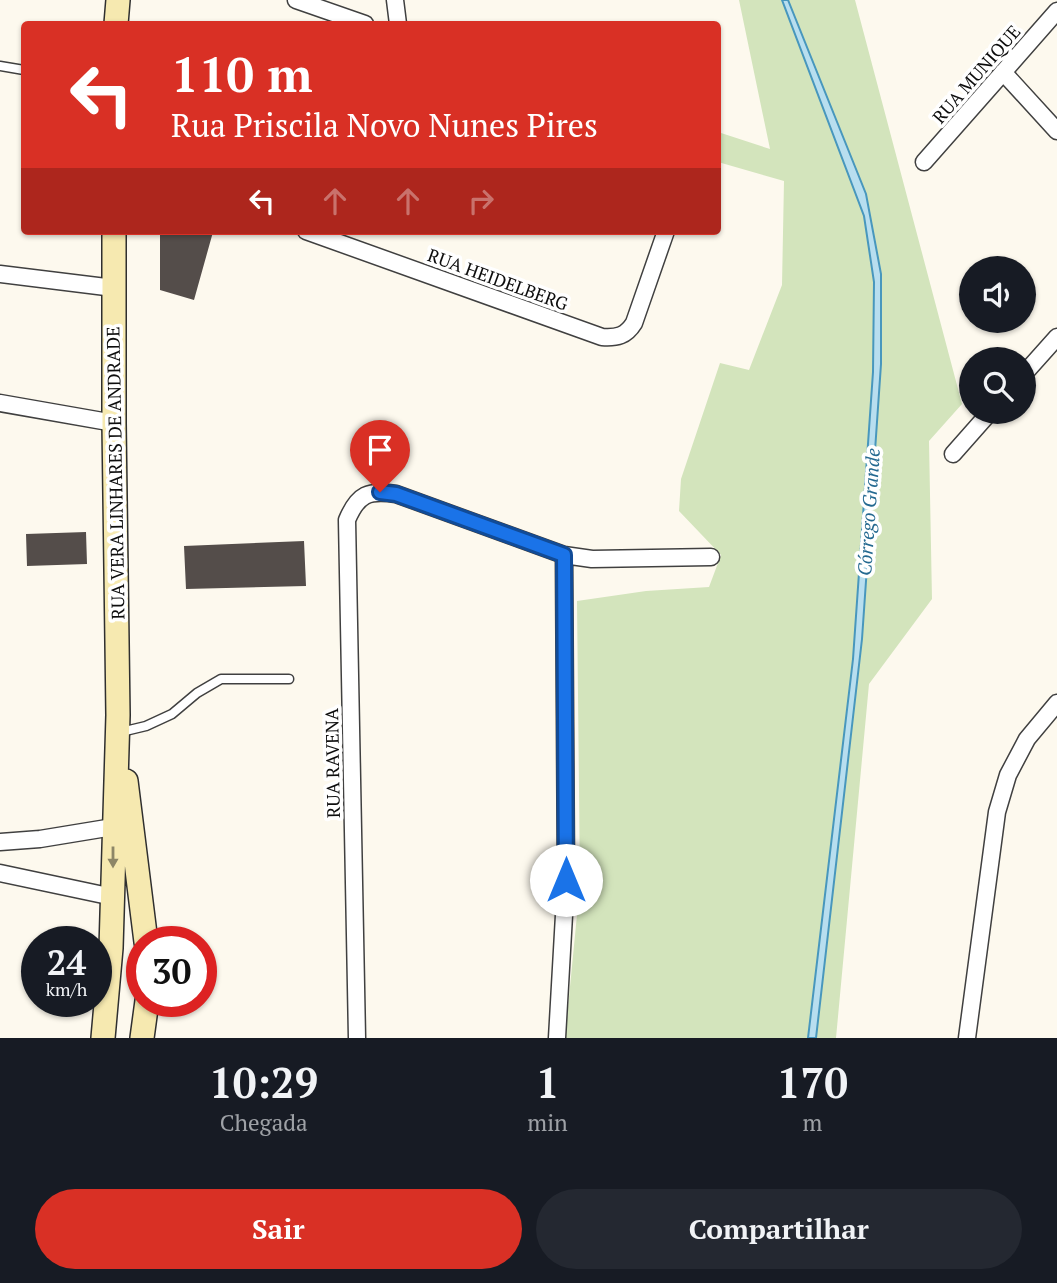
<!DOCTYPE html>
<html lang="pt">
<head>
<meta charset="utf-8">
<style>
	body { margin:0; font-family:"PT Serif",serif; background:#242831; color:#f1f3f6; height:100vh; display:flex; flex-direction:column; font-size:26px; white-space:nowrap }
	* { box-sizing:border-box; margin:0 }
	p { font-size:23px; color:#9ea1a6 }
	.icon { flex:none; width:38px; height:38px; fill:none; stroke:currentColor; stroke-width:2; stroke-linecap:round; stroke-linejoin:round }
	.map { position:relative; height:1038px; overflow:hidden }
	.details { display:flex; flex-direction:column; background:#171b24; flex:1 }
	.details>* { flex:none }
	.top-card { position:absolute; left:21px; top:21px; width:700px; height:214px; border-radius:7px; box-shadow:0 2px 5px #0004; background:#d93025; color:#fff; overflow:hidden }
	.tools { position:absolute; left:959px; top:256px; display:grid; gap:14px }
	.tools a { display:grid; place-items:center; width:77px; height:77px; border-radius:50%; background:#171b24; box-shadow:0 2px 5px #0004; font-size:35px }
	.speed { position:absolute; left:21px; top:926px; display:flex; gap:14px; font-size:35px; font-weight:700; text-align:center }
	.speed>* { display:grid; place-content:center; width:91px; height:91px; border-radius:50%; background:#171b24; box-shadow:0 2px 5px #0004; line-height:1 }
	.speed small { font-size:18px; font-weight:400 }
	.speed .limit { border:10px solid #d22; background:#fff; color:#111 }
	.pin { position:absolute; display:grid; place-items:center; width:60px; height:60px; color:#fff; margin:-72px -30px; border-radius:50% 50% 50% 0; rotate:-45deg; box-shadow:0 0 7px #0007 }
	.pin .icon { rotate:45deg }
	.me { position:absolute; width:77px; margin:-38px; rotate:0deg; stroke-linejoin:round; filter:drop-shadow(0 0 5px #0008) }
	.turn { display:flex; align-items:center; gap:24px; height:147px; padding:0 35px; font-size:32px }
	.turn .icon { width:91px; height:91px; stroke-width:2.5 }
	.turn b { display:block; font-size:49px; line-height:60px }
	.lanes { display:flex; align-items:center; height:66px; padding:0 35px; background:#0003; justify-content:center; gap:35px; direction:ltr }
	.lanes .off { opacity:.35 }
	.eta { display:flex; justify-content:space-evenly; align-items:center; height:119px; text-align:center }
	.eta b { font-size:42px; font-weight:600; line-height:49px }
	.action { display:flex; gap:14px; margin-top:auto; padding:14px 35px }
	.action a { flex:1; height:80px; border-radius:42px; background:#d93025; color:#fff; font-size:28px; font-weight:600; line-height:80px; text-align:center }
	.action a+a { background:#242831; color:#f1f3f6 }
	.map>svg:first-child { display:block }
	.green { fill:#d3e4bc }
	.water { fill:#b8deef; stroke:#4897bd; stroke-width:2 }
	.building { fill:#544d4a }
	.lines { fill:none; stroke-linecap:round; stroke-linejoin:round }
	.lane-casing { stroke:#404040; stroke-width:11 }
	.street-casing { stroke:#404040; stroke-width:19 }
	.secondary-casing { stroke:#2f2f2f; stroke-width:26 }
	.lane { stroke:#fff; stroke-width:8 }
	.street { stroke:#fff; stroke-width:16 }
	.secondary { stroke:#f6e9b0; stroke-width:23 }
	.oneway { fill:#8d8667 }
	.route-casing { stroke:#114b97; stroke-width:18 }
	.route { stroke:#1a73e8; stroke-width:12 }
	.labels { text-anchor:middle; dominant-baseline:central; stroke-width:7; stroke-linejoin:round; paint-order:stroke }
	.street-label { font-size:18px; fill:#0d0d0d; stroke:#fff }
	.water-label { font-size:19px; font-style:italic; fill:#246990; stroke:#fff }
</style>
</head>
<body>
<div class="map">
<svg width="1057" height="1038" viewBox="0 0 1057 1038">
	<rect width="100%" height="100%" fill="#fdf9ee"/>
	<!-- green -->
	<path class="green" d="M739,0H855L962,404L929,441L932,599L869,684L836,1038H565L580,884L577,601L646,591L709,587L721,555L679,511L681,479L720,363L749,370L782,285L784,181L718,162V132L770,149Z"/>
	<!-- water -->
	<path class="water" d="M782,0H788L866,194L881,274V364L862,639L816,1038H808L853,659L873,372L874,282L864,216Z"/>
	<!-- building -->
	<path class="building" d="M160,231L213,232L194,300L160,290Z
		M86,532L87,564L27,566L26,534Z
		M304,541L306,586L186,589L184,546Z"/>
	<g class="lines">
		<defs>
			<path id="lane" d="M0,66L24,70
				M121,732L146,726L172,714L197,693L221,679H289"/>
			<path id="street" d="M296,0L365,24
				M395,0L398,24
				M1003,72L1057,131
				M924,162L1057,11
				M306,231L602,337C617,338 626,336 634,323L666,231
				M0,274L114,288
				M1024,374L1057,337
				M0,403L114,423
				M953,454L991,411
				M0,842L40,839L113,827
				M0,873L113,897
				M357,1038L347,520C358,494 368,490 396,494L564,555L592,559L711,557
				M557,1038L566,880L564,555
				M967,1038L997,812L1008,775L1027,739L1057,703"/>
			<path id="secondary" d="M116,24L118,0
				M126,781L146,942
				M103,1038L111,948L118,715L114,423V231
				M142,1038L147,1001"/>
		</defs>
		<!-- lane casing -->
		<use href="#lane" class="lane-casing"/>
		<!-- street casing -->
		<use href="#street" class="street-casing"/>
		<!-- secondary casing -->
		<use href="#secondary" class="secondary-casing"/>
		<!-- lane -->
		<use href="#lane" class="lane"/>
		<!-- street -->
		<use href="#street" class="street"/>
		<!-- secondary -->
		<use href="#secondary" class="secondary"/>
	</g>
	<!-- one-way arrows -->
	<defs><path id="oneway-solid" d="M-6-.8H1V-3.2L6.5 0L1 3.2V.8H-6Z" transform="scale(1.75)"/></defs>
	<use class="oneway" href="#oneway-solid" transform="translate(113 857) rotate(90)"/>
	<g class="lines">
		<defs>
			<path id="route" d="M380,492L396,494L564,555L566,880"/>
		</defs>
		<!-- route casing -->
		<use href="#route" class="route-casing"/>
		<!-- route -->
		<use href="#route" class="route"/>
	</g>
	<g class="labels">
		<!-- street labels -->
		<g class="street-label">
			<text transform="translate(976 74) rotate(-49)">RUA MUNIQUE</text>
			<text transform="translate(498 279) rotate(20)">RUA HEIDELBERG</text>
			<text transform="translate(115 473) rotate(-91)">RUA VERA LINHARES DE ANDRADE</text>
			<text transform="translate(332 763) rotate(-91)">RUA RAVENA</text>
		</g>
		<!-- water labels -->
		<g class="water-label">
			<text transform="translate(868 512) rotate(-86)">Córrego Grande</text>
		</g>
	</g>
</svg>
<div class="tools">
<a><svg class="icon" aria-label="sound" viewBox="0 0 24 24"><path d="M4 9h4l5-4v14l-5-4H4zM17 9q2 3 0 6"/></svg></a>
<a><svg class="icon" aria-label="search" viewBox="0 0 24 24"><circle cx="10" cy="10" r="6"/><path d="M15 15l6 6"/></svg></a>
</div>
<div class="speed"><div>24<small>km/h</small></div><div class="limit">30</div></div>
<div class="pin" style="left:380px;top:492px;background:#d93025"><svg class="icon" aria-label="arrive" viewBox="0 0 24 24"><path d="M6 21V4h12l-3 4 3 4H6"/></svg></div>
<svg class="me" style="left:566px;top:880px" viewBox="-20 -20 40 40"><circle r="19" fill="#fff"/><path d="M0-13L10 11 0 6-10 11z" fill="#1a73e8"/></svg>
<div class="top-card">
<div class="turn"><svg class="icon" aria-label="left" viewBox="0 0 24 24"><path d="M17 20v-9H6M10 6l-5 5 5 5"/></svg><div><b>110 m</b>Rua Priscila Novo Nunes Pires</div></div>
<div class="lanes"><svg class="icon" aria-label="left" viewBox="0 0 24 24"><path d="M17 20v-9H6M10 6l-5 5 5 5"/></svg><svg class="icon off" aria-label="ahead" viewBox="0 0 24 24"><path d="M12 20V5M6 11l6-6 6 6"/></svg><svg class="icon off" aria-label="ahead" viewBox="0 0 24 24"><path d="M12 20V5M6 11l6-6 6 6"/></svg><svg class="icon off" aria-label="right" viewBox="0 0 24 24"><path d="M7 20v-9h11M14 6l5 5-5 5"/></svg></div>
</div>
</div>
<section class="details">
<div class="eta">
<div><b>10:29</b><p>Chegada</p></div>
<div><b>1</b><p>min</p></div>
<div><b>170</b><p>m</p></div>
</div>
<div class="action"><a>Sair</a><a>Compartilhar</a></div>
</section>
</body>
</html>
